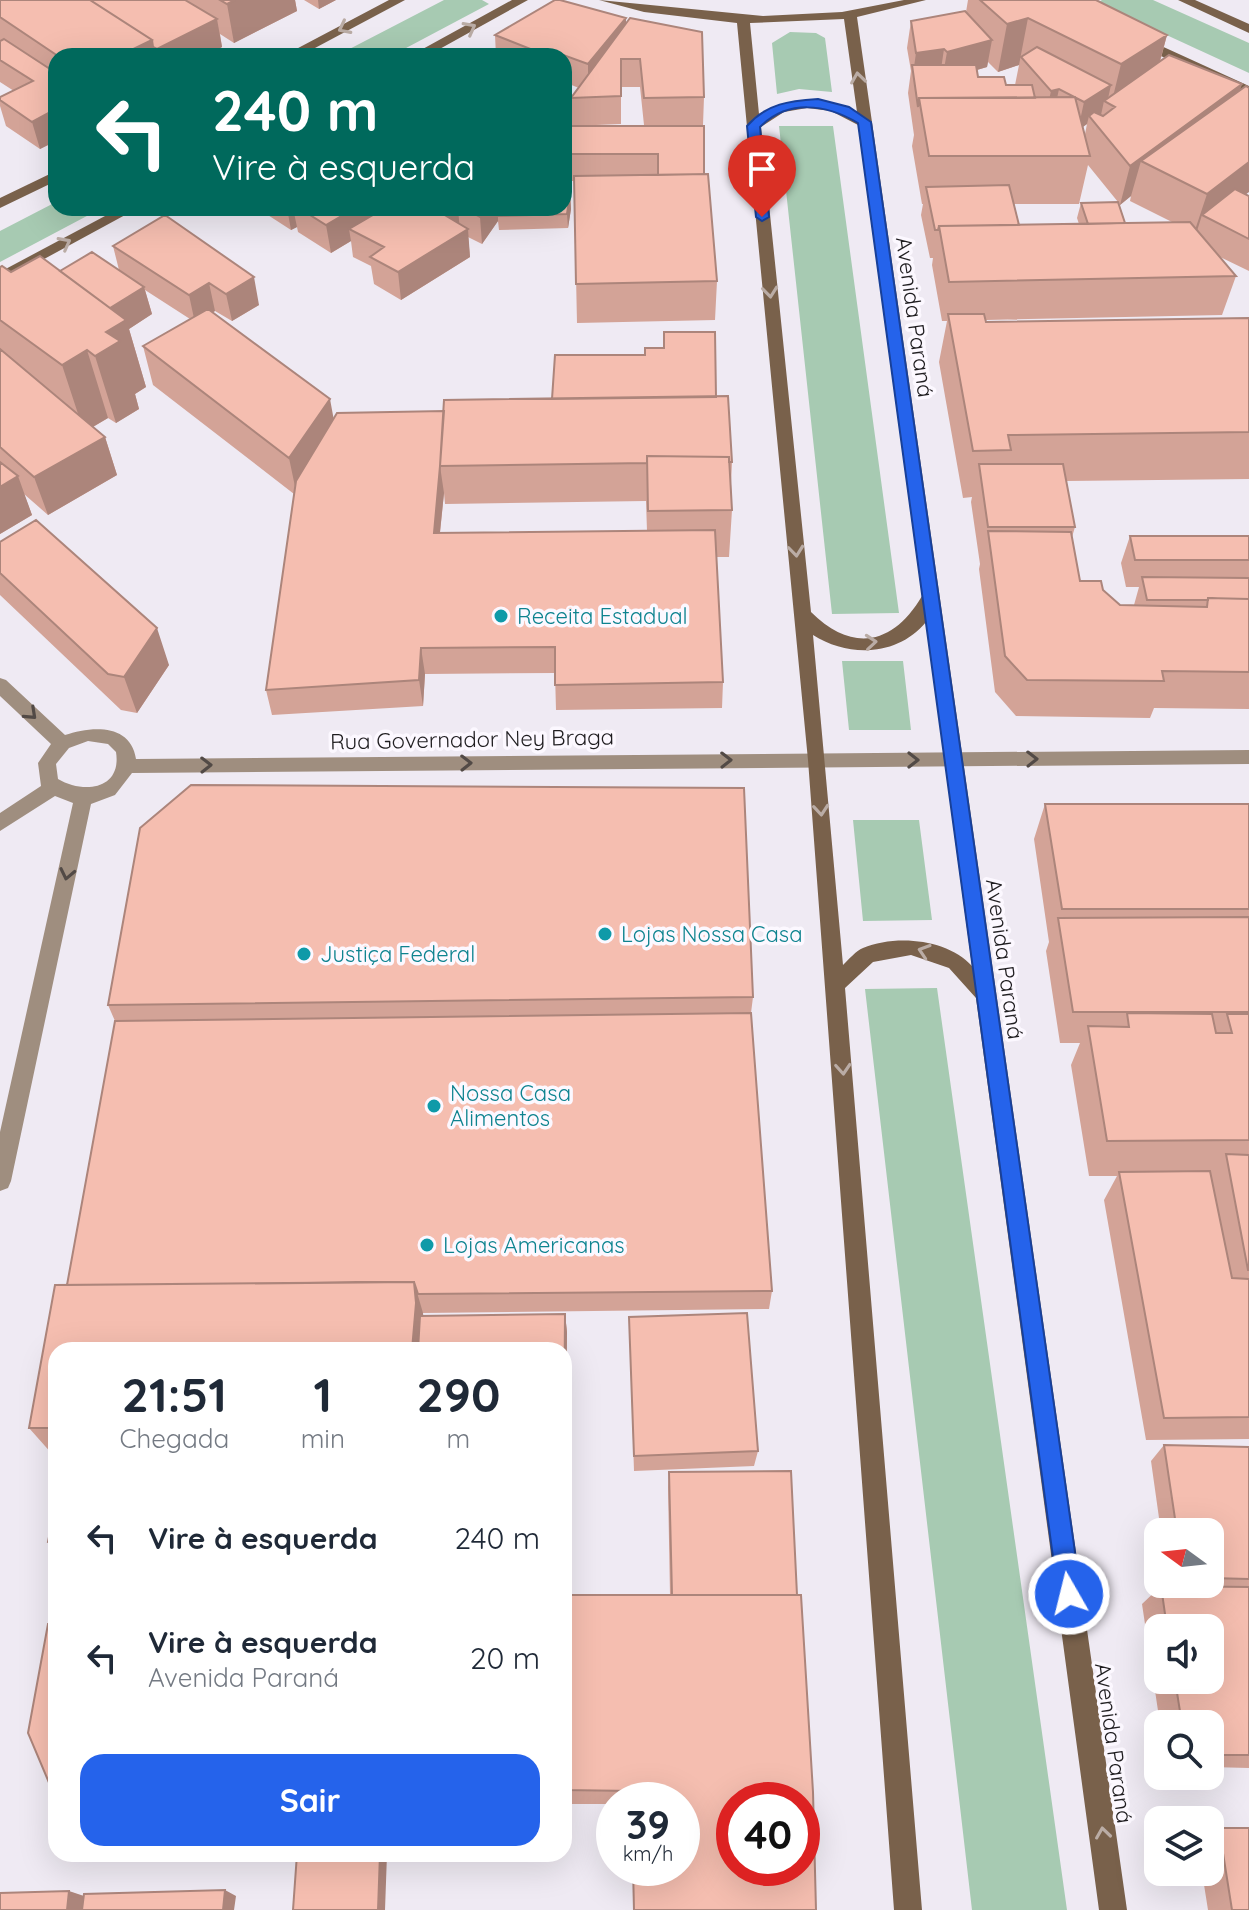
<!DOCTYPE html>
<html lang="pt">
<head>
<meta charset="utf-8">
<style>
	body { margin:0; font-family:Quicksand,sans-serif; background:#f2f2f3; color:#1f2937; height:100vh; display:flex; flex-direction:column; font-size:30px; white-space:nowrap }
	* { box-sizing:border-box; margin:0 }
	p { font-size:26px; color:#747a83 }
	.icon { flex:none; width:44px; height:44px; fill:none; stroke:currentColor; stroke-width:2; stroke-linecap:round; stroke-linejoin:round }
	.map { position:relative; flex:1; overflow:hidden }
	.sheet { position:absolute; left:48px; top:1342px; width:524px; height:520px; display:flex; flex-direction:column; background:#fff; border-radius:24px; box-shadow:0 8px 32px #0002 }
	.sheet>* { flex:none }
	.guide { position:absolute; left:48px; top:48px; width:524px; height:168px; border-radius:24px; box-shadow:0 8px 32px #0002; background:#00695c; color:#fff; overflow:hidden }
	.needle { width:52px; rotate:285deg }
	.fabs { position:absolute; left:1144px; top:1518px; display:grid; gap:16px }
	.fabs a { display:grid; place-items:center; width:80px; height:80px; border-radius:16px; background:#fff; box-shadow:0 8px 32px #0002; font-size:40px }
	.speed { position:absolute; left:596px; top:1782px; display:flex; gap:16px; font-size:40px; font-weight:700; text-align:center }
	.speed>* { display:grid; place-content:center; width:104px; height:104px; border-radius:50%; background:#fff; box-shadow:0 8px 32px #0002; line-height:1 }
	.speed small { font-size:20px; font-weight:400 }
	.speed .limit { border:12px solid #d22; background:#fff; color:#111 }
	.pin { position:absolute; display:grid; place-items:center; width:68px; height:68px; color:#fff; margin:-82px -34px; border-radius:50% 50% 50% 0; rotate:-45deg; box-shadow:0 0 8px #0007 }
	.pin .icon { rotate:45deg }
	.me { position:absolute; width:88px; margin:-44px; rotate:352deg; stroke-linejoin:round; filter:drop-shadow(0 0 6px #0008) }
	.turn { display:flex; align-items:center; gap:28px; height:168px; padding:0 32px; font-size:36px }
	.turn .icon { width:104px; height:104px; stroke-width:2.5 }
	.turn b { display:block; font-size:56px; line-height:68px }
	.eta { display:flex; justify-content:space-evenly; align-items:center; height:136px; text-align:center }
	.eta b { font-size:48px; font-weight:700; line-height:56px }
	.primary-button { display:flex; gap:16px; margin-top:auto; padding:16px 32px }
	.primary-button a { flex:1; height:92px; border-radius:24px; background:#2563eb; color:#fff; font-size:32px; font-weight:700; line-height:92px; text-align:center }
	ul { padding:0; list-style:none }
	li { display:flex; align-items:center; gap:24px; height:120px; padding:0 32px }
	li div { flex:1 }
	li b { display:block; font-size:30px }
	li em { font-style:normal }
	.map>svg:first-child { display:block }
	.green { fill:#a7cab2 }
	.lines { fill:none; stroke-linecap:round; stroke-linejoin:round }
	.street { fill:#9f8e7f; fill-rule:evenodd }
	.secondary { fill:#79614b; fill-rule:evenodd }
	.wall { fill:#d3a397; fill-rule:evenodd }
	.shaded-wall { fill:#ac857b }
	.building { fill:#f5beb0; stroke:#ac857b; stroke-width:2; fill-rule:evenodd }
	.oneway { stroke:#baaca5 }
	.oneway2 { stroke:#524a46 }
	.route { fill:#2563eb; stroke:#184099; stroke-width:2 }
	.culture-dot { fill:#0f9aa8; stroke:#fcf8ff; stroke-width:3 }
	.labels { text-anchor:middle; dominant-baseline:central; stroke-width:7; stroke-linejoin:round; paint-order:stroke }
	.street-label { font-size:22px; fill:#1f1d20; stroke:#fcf8ff }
	.culture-label { font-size:22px; fill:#0d838f; stroke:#fcf8ff; text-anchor:start }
</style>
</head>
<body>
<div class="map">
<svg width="1249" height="1910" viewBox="0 0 1249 1910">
	<rect width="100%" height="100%" fill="#efeaf3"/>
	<!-- green -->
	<path class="green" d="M444,0H482L489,4L391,56H336Z
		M1102,0H1153L1249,43V73L1097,3Z
		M790,32L816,33L825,38L832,92L799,89L777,94L772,43Z
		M779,126H833L899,613L832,614Z
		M56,202V208H102L0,262V231Z
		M842,661H903L911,730H849Z
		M853,820H919L932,920L863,921Z
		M937,988L1067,1910H972L865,989Z"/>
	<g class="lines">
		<!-- street -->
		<path class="street" d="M0,678L6,680L65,735C91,726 131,723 136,759L1249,750V764L132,773L115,795L91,804L11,1181L8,1188L0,1191V1132L73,803L55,796L0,831V813L41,786L38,763L51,744L0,696ZM88,741L108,744L116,752C122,790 83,794 58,779L56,764L69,748Z"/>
		<!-- secondary -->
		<path class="secondary" d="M389,0H405L300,56H283Z
			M512,0H528L427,56H410Z
			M599,0L763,16L842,12L904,0H926L857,17L1127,1910H1099L976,998L949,968L911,955L873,962L845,988L922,1910H894L808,760L737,23L644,12ZM844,19L857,112C824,98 791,96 759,114L750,23ZM807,108L831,111L858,125L922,596C894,644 853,654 811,612L761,127L784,112ZM926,622L972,966C948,939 896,934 863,948C856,951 849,959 843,965L813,635C849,658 898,656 926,622Z
			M1178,0H1195L1249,24V33Z
			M1136,39H1146L1249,86V95L1136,45Z
			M56,171V181L0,208V198Z
			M120,208H138L0,283V272Z"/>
	</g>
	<!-- wall -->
	<path class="wall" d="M0,0H295L297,11L234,43L220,34L222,47L205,56H56V141L40,149L6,126L0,106V97L14,91L0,82Z
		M304,0H336L319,9Z
		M968,0H1096L1167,35L1160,62L1240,90L1246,194L1249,196V271L1218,256L1236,276L1222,315L986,320V322L1249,318V479L1066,481L1075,527L1072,537L1080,581L1103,590L1120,605H1134L1139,587H1126L1121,563L1130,536H1249V709L1154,708L1150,718L1016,716L995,692L979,569L980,564L971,502L972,497L963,498L939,362L947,321H942L932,265L933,258H930L921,215L923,204H922L912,146L914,135L908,93L911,71L907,48L911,21L966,12ZM988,62L998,72L1019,65L1015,85H1006L978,77L977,70L987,67ZM1087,124L1085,134L1083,127ZM1088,165L1118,202L1081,203L1077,218L1079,224L1019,225L1013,204H1079ZM1131,196L1130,201L1174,223H1125L1118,202L1120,205Z
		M626,18V24L704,97L703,125H644L640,87H621V124L572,126L571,98L579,88L564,82V56H496L495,35Z
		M564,126H704V174L717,281L715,320L577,323L574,181H564Z
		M570,194L571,209L568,228L499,230L498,221L482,244L468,237L470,257L401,300L374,284L371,266L353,257L351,241L331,253L298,232L297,227L291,230L257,208H564Z
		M165,215L259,305L232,321L215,311L213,312L334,419L716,397L732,462L731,484L732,510L729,557H716L723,682L722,708L556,710L555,673L425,674L423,706L272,715L266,690L294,494L153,385L143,346L190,319L145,290L152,314L129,329L146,387L135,394L139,409L116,423L108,418L93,427L105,437L117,475L48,515L24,494L32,515L0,534V267L11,272L119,270L113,246ZM444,493L445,504L646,501L647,531L440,533Z
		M0,542L169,665L137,713L121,710L0,595Z
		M1045,804H1249V1439L1146,1440L1104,1200L1117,1176H1089L1071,1065L1080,1043H1060L1046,951L1049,942L1034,839Z
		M753,997L751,1013L772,1291L769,1309L423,1313V1316L565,1314L567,1332L566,1461H564V1350L67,1285L115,1021L108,1005Z
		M629,1317L758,1451L754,1466L634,1471Z
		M29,1428H56V1455H53Z
		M1164,1445L1249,1447V1768L1210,1767V1724H1160L1142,1604L1161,1586H1169L1168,1584H1210V1532H1161L1151,1461ZM1158,1628H1210V1680H1158Z
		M669,1472L682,1800H614V1804H564V1595H670L668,1487Z
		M56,1502V1550L48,1542Z
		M1219,1828L1249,1910H1208L1202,1872H1210V1832Z"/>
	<!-- shaded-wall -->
	<path class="shaded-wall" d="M235,0H295L297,11L234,43L227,4Z
		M318,0H336L319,9Z
		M626,18V46L588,91V64Z
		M1028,18L1019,65L998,72L1007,24Z
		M217,19L222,47L205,56H158L157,49Z
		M1167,35L1154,82L1115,107L1111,105L1121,64Z
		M152,40L156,56H119Z
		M992,40L987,67L942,80L947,52Z
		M944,49L940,76L913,74L916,53Z
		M1242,84L1230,123L1141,161L1131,196L1120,205L1130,166Z
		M1111,85L1107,103L1104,101L1101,115L1089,116L1087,124L1078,130L1084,102Z
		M1059,89L1053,117L1045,119L1051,91Z
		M56,109V141L40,149L32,122Z
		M1249,162V192L1212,220L1202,215L1197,231L1194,233L1207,194Z
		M570,194L571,209L568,228L567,214Z
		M287,208H293L297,227L291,230Z
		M355,208H405L349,229L351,241L331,253L326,225Z
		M452,208H458L460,232L443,214Z
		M486,208H504L498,216V221L482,244L480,217Z
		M468,229L470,257L401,300L398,272Z
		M254,277L259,305L232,321L226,294Z
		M209,283L215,311L195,323L189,295Z
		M144,287L152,314L129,329L146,387L135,394L139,409L116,423L95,356L90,320Z
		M87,350L108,418L84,432L62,365Z
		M330,399L337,437L297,496L289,458Z
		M105,437L117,475L48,515L34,477Z
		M440,466L444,493L437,560L434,533Z
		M18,476L32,515L0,534V487Z
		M157,628L169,665L137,713L124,677Z
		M421,648L425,674L423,706L419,680Z
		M414,1282L423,1313L425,1334L423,1350H412Z
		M565,1314L567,1332L566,1461L564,1446Z
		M380,1854H387L385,1910H378Z
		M225,1890L236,1896L234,1910H223Z
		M69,1891L84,1896L83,1910H67Z"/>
	<!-- building -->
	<path class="building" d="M0,0H90L152,40L119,56H58L0,17Z
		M90,0H185L217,19L157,49L153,47L152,40Z
		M220,0H235L227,4Z
		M555,0H560L626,18L588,64L558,53L553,56H548L495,35Z
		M980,0H1096L1167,35L1121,64L1028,18L1007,24Z
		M965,11L992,40L947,52L944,49L916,53L911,21Z
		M630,18L702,32L704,97L644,98L640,59H621V96L571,98Z
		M4,39L56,73V109L32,122L0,100V97L33,81L0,60V41Z
		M1037,47L1111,85L1084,102L1059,89L1051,91L1021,57Z
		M431,50L443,56H419Z
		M1169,55L1242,84L1130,166L1089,116L1094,112L1103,116L1115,107L1104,101Z
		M912,65H976L978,77H1004L1006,85H1032L1035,98H919L918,107Z
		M1246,86L1249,88V162L1207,194L1141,161Z
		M1075,97L1090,156H929L919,98Z
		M564,126H704V174L658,175V154H564Z
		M708,174L717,281L576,284L574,176Z
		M1009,185L1019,225L939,226L938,230H935L926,187Z
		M1235,189L1249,196V239L1202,215Z
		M564,194H570L567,214L498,216L502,208H564Z
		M1118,202L1125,223L1088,224L1081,203Z
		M299,208H355L326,225Z
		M385,208H452L443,214L468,229L398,272L370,257L384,247L349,229Z
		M464,208H486L480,217Z
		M165,215L254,277L226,294L209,283L189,295L113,246Z
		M1190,222L1236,276L949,282L939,226Z
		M92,252L144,287L110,308L60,271Z
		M40,256L126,320L106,332L120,341L95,356L87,350L62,365L0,320V267L2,266L11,272Z
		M208,309L330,399L289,458L143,346Z
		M948,314H984L986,322L1249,318V432L1008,435L1011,450L973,451Z
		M664,332H715L716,397L552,399L555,355H645V348H664Z
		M0,349L105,437L34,477L0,447Z
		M728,396L732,462H729V457L647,456V463L440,466L444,400Z
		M444,411L440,466L434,533L715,530L723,682L555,685V647L421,648L419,680L266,690L296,481L337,413Z
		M647,456L729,457L732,510L648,511Z
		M0,462L18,476L0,487Z
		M979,464H1063L1075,527H988Z
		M36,520L157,628L124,677L108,674L0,573V542Z
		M988,531L1071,532L1080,581H1101L1103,590L1120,605L1207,607L1208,598L1249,599V672L1162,671L1164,681L1027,680L1005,656Z
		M1130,536H1249V560H1135Z
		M1142,577L1249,578V599L1208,598V600H1147Z
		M191,785L744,788L753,997L108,1005L140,828Z
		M1045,804H1249V909H1062Z
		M1249,917V1012H1073L1058,918Z
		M751,1013L772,1291L418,1294L414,1282L67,1285L115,1021Z
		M1127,1013L1212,1014L1216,1033H1232L1227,1014H1249V1140L1107,1141L1088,1026L1129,1027Z
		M1226,1154L1249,1155V1270H1248Z
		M1210,1171L1232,1278L1249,1279V1417L1164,1418L1119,1172Z
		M414,1282L416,1303L412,1350H56V1428H29L55,1285Z
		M747,1313L758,1451L634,1456L629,1317Z
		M565,1314L564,1446V1350H418L420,1316Z
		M1164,1445L1249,1447V1579L1210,1578V1532H1177Z
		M791,1471L797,1595H672L669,1472Z
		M56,1502V1543L48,1542Z
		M1161,1586L1249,1587V1755H1210V1724H1182L1175,1680H1210V1628H1167Z
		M564,1595H801L813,1792L816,1910H634L633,1868H682V1800H632V1791L564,1790ZM734,1800H802V1868H734Z
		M48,1624H56V1786L50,1785L28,1733Z
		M1219,1828H1249V1910H1232Z
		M297,1854H380L378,1910H293Z
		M225,1890L223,1910H82L84,1894Z
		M69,1891L67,1910H0V1893Z"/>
	<!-- one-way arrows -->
	<defs><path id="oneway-chevron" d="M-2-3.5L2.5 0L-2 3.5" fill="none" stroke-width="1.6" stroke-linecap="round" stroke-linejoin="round" transform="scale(2)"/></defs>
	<g class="oneway">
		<use href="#oneway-chevron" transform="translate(344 28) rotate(153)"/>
		<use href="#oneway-chevron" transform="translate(470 28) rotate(-28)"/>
		<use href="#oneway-chevron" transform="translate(858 78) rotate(-98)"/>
		<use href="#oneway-chevron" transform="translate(65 243) rotate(-28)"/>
		<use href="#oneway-chevron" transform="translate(770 292) rotate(84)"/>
		<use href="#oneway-chevron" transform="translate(796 551) rotate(84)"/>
		<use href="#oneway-chevron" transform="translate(871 642) rotate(-5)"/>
		<use href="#oneway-chevron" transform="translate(821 810) rotate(85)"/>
		<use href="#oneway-chevron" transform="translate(924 951) rotate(-162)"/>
		<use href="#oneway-chevron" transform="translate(843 1069) rotate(86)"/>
		<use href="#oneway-chevron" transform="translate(1103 1833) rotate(-98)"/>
	</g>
	<g class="oneway2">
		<use href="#oneway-chevron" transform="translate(31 714) rotate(43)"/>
		<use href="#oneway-chevron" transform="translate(1032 759) rotate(-1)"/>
		<use href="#oneway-chevron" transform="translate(726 760) rotate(-1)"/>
		<use href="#oneway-chevron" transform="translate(913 760)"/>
		<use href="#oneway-chevron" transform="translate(466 763) rotate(-1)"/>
		<use href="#oneway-chevron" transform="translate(206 765) rotate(-1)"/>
		<use href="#oneway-chevron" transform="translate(67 874) rotate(102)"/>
	</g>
	<!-- route -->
	<path class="route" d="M818,99L849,107L871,122L1081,1594L1077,1602L1069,1606L1061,1602L1058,1594L858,123C826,104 788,99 760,127L769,217L762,221L756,217L747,126C767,103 790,101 818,99Z"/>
	<!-- markers -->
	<g class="culture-dot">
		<circle cx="501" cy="616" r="8"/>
		<circle cx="605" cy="934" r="8"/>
		<circle cx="304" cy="954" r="8"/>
		<circle cx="434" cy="1106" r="8"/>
		<circle cx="427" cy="1245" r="8"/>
	</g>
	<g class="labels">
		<!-- street labels -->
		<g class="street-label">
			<text transform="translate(915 317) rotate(82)">Avenida Paraná</text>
			<text transform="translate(472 739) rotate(-1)">Rua Governador Ney Braga</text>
			<text transform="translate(1005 959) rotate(82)">Avenida Paraná</text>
			<text transform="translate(1114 1743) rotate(82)">Avenida Paraná</text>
		</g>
		<!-- culture labels -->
		<g class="culture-label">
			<text x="517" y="616">Receita Estadual</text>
			<text x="621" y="934">Lojas Nossa Casa</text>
			<text x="320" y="954">Justiça Federal</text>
			<text x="450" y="1093">Nossa Casa<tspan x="450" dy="25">Alimentos</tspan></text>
			<text x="443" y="1245">Lojas Americanas</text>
		</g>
	</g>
</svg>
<div class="fabs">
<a><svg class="needle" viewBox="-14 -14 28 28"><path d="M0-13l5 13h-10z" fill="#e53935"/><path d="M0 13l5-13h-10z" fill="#747a83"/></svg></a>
<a><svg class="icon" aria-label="sound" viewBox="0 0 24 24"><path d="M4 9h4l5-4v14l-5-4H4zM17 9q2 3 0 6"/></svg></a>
<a><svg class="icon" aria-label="search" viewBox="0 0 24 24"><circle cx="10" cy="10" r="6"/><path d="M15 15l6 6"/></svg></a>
<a><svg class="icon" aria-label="layers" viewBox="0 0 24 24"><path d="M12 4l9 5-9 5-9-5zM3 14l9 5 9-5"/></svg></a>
</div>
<div class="speed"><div>39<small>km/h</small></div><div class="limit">40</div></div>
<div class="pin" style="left:762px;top:217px;background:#d93025"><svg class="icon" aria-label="arrive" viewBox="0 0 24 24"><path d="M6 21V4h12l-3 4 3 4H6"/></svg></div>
<svg class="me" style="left:1069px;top:1594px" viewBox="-20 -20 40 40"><circle r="17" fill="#2563eb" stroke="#fff" stroke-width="3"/><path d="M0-11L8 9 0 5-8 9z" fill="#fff"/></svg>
<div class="guide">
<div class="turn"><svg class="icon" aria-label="left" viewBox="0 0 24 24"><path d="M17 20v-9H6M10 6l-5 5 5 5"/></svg><div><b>240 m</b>Vire à esquerda</div></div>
</div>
<section class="sheet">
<div class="eta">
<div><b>21:51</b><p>Chegada</p></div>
<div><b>1</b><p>min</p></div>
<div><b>290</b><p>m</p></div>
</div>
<ul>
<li><svg class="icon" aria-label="left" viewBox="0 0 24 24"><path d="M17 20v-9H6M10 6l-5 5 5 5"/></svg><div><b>Vire à esquerda</b></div><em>240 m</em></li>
<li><svg class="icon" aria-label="left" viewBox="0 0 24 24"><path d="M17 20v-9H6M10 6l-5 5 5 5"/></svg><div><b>Vire à esquerda</b><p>Avenida Paraná</p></div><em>20 m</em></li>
</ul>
<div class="primary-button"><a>Sair</a></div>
</section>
</div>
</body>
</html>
